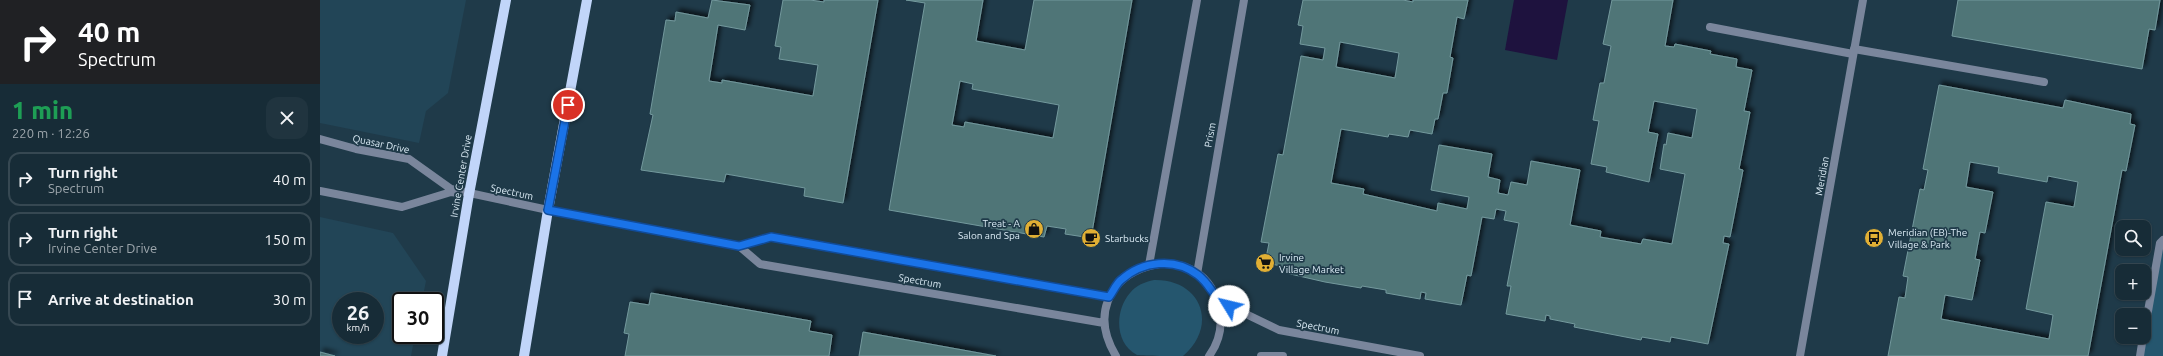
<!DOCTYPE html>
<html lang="en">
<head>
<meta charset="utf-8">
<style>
	body { margin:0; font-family:Ubuntu,sans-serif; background:#20343f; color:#f1f3f6; height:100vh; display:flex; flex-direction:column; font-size:15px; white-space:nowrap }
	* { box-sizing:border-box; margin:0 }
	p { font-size:13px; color:#9ea7ad }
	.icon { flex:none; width:22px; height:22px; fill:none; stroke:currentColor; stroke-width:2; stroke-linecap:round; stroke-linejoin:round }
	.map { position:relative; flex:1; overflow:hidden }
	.side { display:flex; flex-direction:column; background:#172c37; width:320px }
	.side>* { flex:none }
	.top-card { background:#202124; color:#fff; overflow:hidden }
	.buttons { position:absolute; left:1795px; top:220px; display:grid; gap:8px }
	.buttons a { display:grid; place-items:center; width:36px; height:36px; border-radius:8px; background:#172c37; box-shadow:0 1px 3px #0004,0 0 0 1px #364852; font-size:20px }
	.speed { position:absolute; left:12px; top:292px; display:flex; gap:8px; font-size:20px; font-weight:700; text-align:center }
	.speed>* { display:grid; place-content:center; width:52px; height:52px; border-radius:50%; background:#172c37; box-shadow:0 1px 3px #0004,0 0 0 1px #364852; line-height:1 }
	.speed small { font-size:10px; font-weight:400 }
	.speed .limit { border:2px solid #111; border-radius:6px; background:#fff; color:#111 }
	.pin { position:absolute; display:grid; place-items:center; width:34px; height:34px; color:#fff; margin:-17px; border:2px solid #fff; border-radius:50%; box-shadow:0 1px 4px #0007 }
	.me { position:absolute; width:44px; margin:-22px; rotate:306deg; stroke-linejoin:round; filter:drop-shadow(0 0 3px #0008) }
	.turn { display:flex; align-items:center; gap:14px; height:84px; padding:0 12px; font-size:18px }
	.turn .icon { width:52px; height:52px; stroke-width:2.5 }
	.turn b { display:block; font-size:28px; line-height:34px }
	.round { display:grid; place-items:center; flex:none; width:42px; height:42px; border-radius:12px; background:#20343f }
	.head { display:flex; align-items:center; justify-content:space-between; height:68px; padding:0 12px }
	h1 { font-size:24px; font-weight:800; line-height:30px; color:#1e9e55 }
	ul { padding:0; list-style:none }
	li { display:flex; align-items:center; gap:12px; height:54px; margin:0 8px 6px; padding:0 4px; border:2px solid #364852; border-radius:12px }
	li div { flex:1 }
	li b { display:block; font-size:15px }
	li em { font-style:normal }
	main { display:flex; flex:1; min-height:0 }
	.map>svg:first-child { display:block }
	.built { fill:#224557; fill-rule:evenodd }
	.green { fill:#25566e }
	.water { fill:#1e123e }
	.building { fill:#4f7477; stroke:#73999d; fill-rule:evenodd; filter:url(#shadow) }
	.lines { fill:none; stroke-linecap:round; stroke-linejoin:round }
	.service { stroke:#7a869c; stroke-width:8 }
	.minor { stroke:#7a869c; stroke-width:8 }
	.tertiary { stroke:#7a869c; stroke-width:8 }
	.primary { stroke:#c1d5f9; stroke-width:10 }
	.route-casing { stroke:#114b97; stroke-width:10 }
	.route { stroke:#1a73e8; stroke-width:7 }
	.labels { text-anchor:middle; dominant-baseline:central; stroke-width:3.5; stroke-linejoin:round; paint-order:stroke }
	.street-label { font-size:10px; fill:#dcecf6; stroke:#1f3a49 }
	.poi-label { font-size:10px; fill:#dcecf6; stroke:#1f3a49; text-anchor:start }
</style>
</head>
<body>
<main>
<section class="side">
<div class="top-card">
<div class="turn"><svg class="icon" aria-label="right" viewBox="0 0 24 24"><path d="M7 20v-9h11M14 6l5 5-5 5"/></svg><div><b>40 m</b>Spectrum</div></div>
</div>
<div class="head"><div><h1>1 min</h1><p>220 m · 12:26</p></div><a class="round"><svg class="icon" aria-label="close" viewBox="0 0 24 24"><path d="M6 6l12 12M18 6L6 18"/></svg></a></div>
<ul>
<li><svg class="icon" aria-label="right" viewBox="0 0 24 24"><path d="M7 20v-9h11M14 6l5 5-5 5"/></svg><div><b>Turn right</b><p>Spectrum</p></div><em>40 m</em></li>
<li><svg class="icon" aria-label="right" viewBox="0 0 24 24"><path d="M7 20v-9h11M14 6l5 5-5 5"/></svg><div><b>Turn right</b><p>Irvine Center Drive</p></div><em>150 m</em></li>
<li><svg class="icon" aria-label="arrive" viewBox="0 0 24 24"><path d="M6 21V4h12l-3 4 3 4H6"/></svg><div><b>Arrive at destination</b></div><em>30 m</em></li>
</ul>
</section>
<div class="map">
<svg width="1843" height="356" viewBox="0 0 1843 356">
	<defs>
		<filter id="shadow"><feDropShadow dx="3.5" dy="-3.5" stdDeviation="2" flood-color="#0009"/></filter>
	</defs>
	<rect width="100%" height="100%" fill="#1f3a49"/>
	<!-- built -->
	<path class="built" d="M0,0H146L128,93L106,111L99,143L0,123Z
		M0,217L73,233L106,281L102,301H81V335H95L91,356H0ZM21,301H55V335H21Z"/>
	<!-- green -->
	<path class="green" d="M1843,240V356H1820Z
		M834,280C881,279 899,325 863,356C853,356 825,356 817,355C794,343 795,310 810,293C816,285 825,282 834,280Z"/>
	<!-- water -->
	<path class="water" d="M1194,0H1248L1237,60L1185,50Z"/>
	<!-- building -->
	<path class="building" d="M392,0L430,5L425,30L398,25L389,81L402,83V80L493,96L498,65L459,59L461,47L455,46L463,0H490L504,2V0H558L523,203L484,196L485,188L406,174L404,182L321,170L333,115L330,114L346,20L355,21L356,12L388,18Z
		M586,0H663L656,41L705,50L714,0H812L771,238L745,234L746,229L727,226L724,237L569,210L605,3ZM640,81L653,84L652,89L739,105L733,138L645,122L644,127L632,125Z
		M983,0H1083L1093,2V0H1148L1144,19L1137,17L1130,57L1133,58L1127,93H1123L1118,119H1115L1112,134L1090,130L1088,137L1069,134L1068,137L1021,129L1011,183L1044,189L1043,194L1117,211L1118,203L1147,209L1149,197L1111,190L1119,145L1172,154L1168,177L1180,180L1178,193L1188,195L1191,182L1207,185L1211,161L1260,170L1250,225L1281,231L1280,237L1321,244L1323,239L1352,244L1365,174L1340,169L1344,144L1346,145L1348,133L1372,138L1377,109L1334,101L1328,132L1338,134L1329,182L1286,172L1287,167L1271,164L1279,121L1273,120L1280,83H1284L1291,46L1283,44L1292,0H1353L1345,46L1354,47L1355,44L1391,51L1390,54L1417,59L1416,67L1432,70L1424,111L1430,112L1419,169L1423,170L1410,237L1404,236L1403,243L1409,244L1388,344L1351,337L1350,342L1322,337L1321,340L1254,327L1255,324L1230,319V316L1226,315L1225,321L1186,314L1191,286H1187L1199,223L1184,220L1186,211L1176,209L1174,219L1162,217L1151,276L1147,275L1141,305L1105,299L1106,293L1101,292L1100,299L1066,293V290L1042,286L1041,288L1005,282L966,273L967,267L945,263L949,243L941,242L958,154L963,155L981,56L1003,60L1005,48L980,44L983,26L978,25ZM1020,42L1079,53L1075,78L1016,67Z
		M1638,0H1840L1835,30L1829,29L1822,69L1632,36Z
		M1619,85L1743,108L1745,100L1811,114L1810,124L1815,125L1806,171L1802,170L1768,356H1568L1579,297L1585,298L1588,277L1583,276L1600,189L1604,190L1608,170L1603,169ZM1650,162L1679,167L1678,173L1727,182L1728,176L1758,182L1754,207L1726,202L1706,309L1733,315L1729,339L1621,319L1625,295L1652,300L1660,260L1655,259L1660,232L1665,233L1673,192L1646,187Z
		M331,293L491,321L489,331L512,335L509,356H305L309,334L304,333L310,302L329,305Z
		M543,332L676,356H539Z
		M0,352L15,356H0Z"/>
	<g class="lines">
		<!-- service -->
		<path class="service" d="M1390,27L1533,54
			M1534,49L1724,82"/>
		<!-- minor -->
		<path class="minor" d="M228,210L419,246L451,237L789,297
			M419,246L440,264L784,323
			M829,265L877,0
			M877,274L924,0
			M897,300L959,330L1100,356
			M1824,334L1840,243L1843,240
			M796,356C745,272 879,224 899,307C903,325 900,341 889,356
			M941,356H963
			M1820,356L1823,337"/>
		<!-- tertiary -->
		<path class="tertiary" d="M0,139L36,149L89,159L131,189L228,210
			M0,191L82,207L131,192L138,193
			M1480,356L1543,0"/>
		<!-- primary -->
		<path class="primary" d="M122,356L149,194L186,0
			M204,356L228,210L267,0"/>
	</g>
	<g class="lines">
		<defs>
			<path id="route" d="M248,105L228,210L419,246L451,237L789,297C793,292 796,284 801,280C822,261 855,257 878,275C893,287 891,297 909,306"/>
		</defs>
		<!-- route casing -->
		<use href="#route" class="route-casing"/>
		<!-- route -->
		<use href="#route" class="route"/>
	</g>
	<!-- icons -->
	<defs>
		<symbol id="shop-disc" viewBox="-11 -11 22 22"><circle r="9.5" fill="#e1af34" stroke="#1f3a49"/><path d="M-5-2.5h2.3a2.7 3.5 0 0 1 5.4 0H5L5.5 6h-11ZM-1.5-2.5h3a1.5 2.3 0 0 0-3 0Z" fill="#111"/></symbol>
		<symbol id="cafe-disc" viewBox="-11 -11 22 22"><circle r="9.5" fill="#e1af34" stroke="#1f3a49"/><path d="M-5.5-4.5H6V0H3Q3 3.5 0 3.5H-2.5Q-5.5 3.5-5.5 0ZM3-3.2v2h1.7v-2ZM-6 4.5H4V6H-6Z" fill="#111"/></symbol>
		<symbol id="bus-disc" viewBox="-11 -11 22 22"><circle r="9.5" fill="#e1af34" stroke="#1f3a49"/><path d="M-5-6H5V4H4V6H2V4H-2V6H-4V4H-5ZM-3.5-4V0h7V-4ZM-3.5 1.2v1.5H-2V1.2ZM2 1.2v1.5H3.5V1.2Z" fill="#111"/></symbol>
		<symbol id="supermarket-disc" viewBox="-11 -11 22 22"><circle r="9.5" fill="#e1af34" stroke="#1f3a49"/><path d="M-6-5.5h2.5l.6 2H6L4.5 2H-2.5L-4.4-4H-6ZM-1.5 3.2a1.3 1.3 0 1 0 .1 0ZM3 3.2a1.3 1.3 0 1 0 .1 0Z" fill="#111"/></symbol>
	</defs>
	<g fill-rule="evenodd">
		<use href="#shop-disc" x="703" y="218" width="22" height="22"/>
		<use href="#cafe-disc" x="760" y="227" width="22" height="22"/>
		<use href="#bus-disc" x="1543" y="227" width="22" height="22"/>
		<use href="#supermarket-disc" x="934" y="252" width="22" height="22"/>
	</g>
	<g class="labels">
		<!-- street labels -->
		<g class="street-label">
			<text transform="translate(890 135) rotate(-80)">Prism</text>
			<text transform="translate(61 144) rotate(12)">Quasar Drive</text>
			<text transform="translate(141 176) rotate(-80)">Irvine Center Drive</text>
			<text transform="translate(1502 176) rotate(-80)">Meridian</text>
			<text transform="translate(192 192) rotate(12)">Spectrum</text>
			<text transform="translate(600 281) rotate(10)">Spectrum</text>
			<text transform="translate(998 327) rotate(11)">Spectrum</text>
		</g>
		<!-- poi labels -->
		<g class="poi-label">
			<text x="700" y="223" text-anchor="end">Treat - A<tspan x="700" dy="12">Salon and Spa</tspan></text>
			<text x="1568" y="232">Meridian (EB)-The<tspan x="1568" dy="12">Village &amp; Park</tspan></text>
			<text x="785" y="238">Starbucks</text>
			<text x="959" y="257">Irvine<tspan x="959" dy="12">Village Market</tspan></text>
		</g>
	</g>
</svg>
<div class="buttons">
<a><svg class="icon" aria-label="search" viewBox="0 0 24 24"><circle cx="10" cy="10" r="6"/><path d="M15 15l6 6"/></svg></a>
<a>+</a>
<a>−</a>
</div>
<div class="speed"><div>26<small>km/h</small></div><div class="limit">30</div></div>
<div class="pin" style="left:248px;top:105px;background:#d93025"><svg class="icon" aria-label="arrive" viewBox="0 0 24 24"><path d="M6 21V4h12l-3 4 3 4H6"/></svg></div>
<svg class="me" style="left:909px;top:306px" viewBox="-20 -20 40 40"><circle r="19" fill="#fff"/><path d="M0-13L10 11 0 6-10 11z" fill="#1a73e8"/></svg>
</div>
</main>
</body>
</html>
